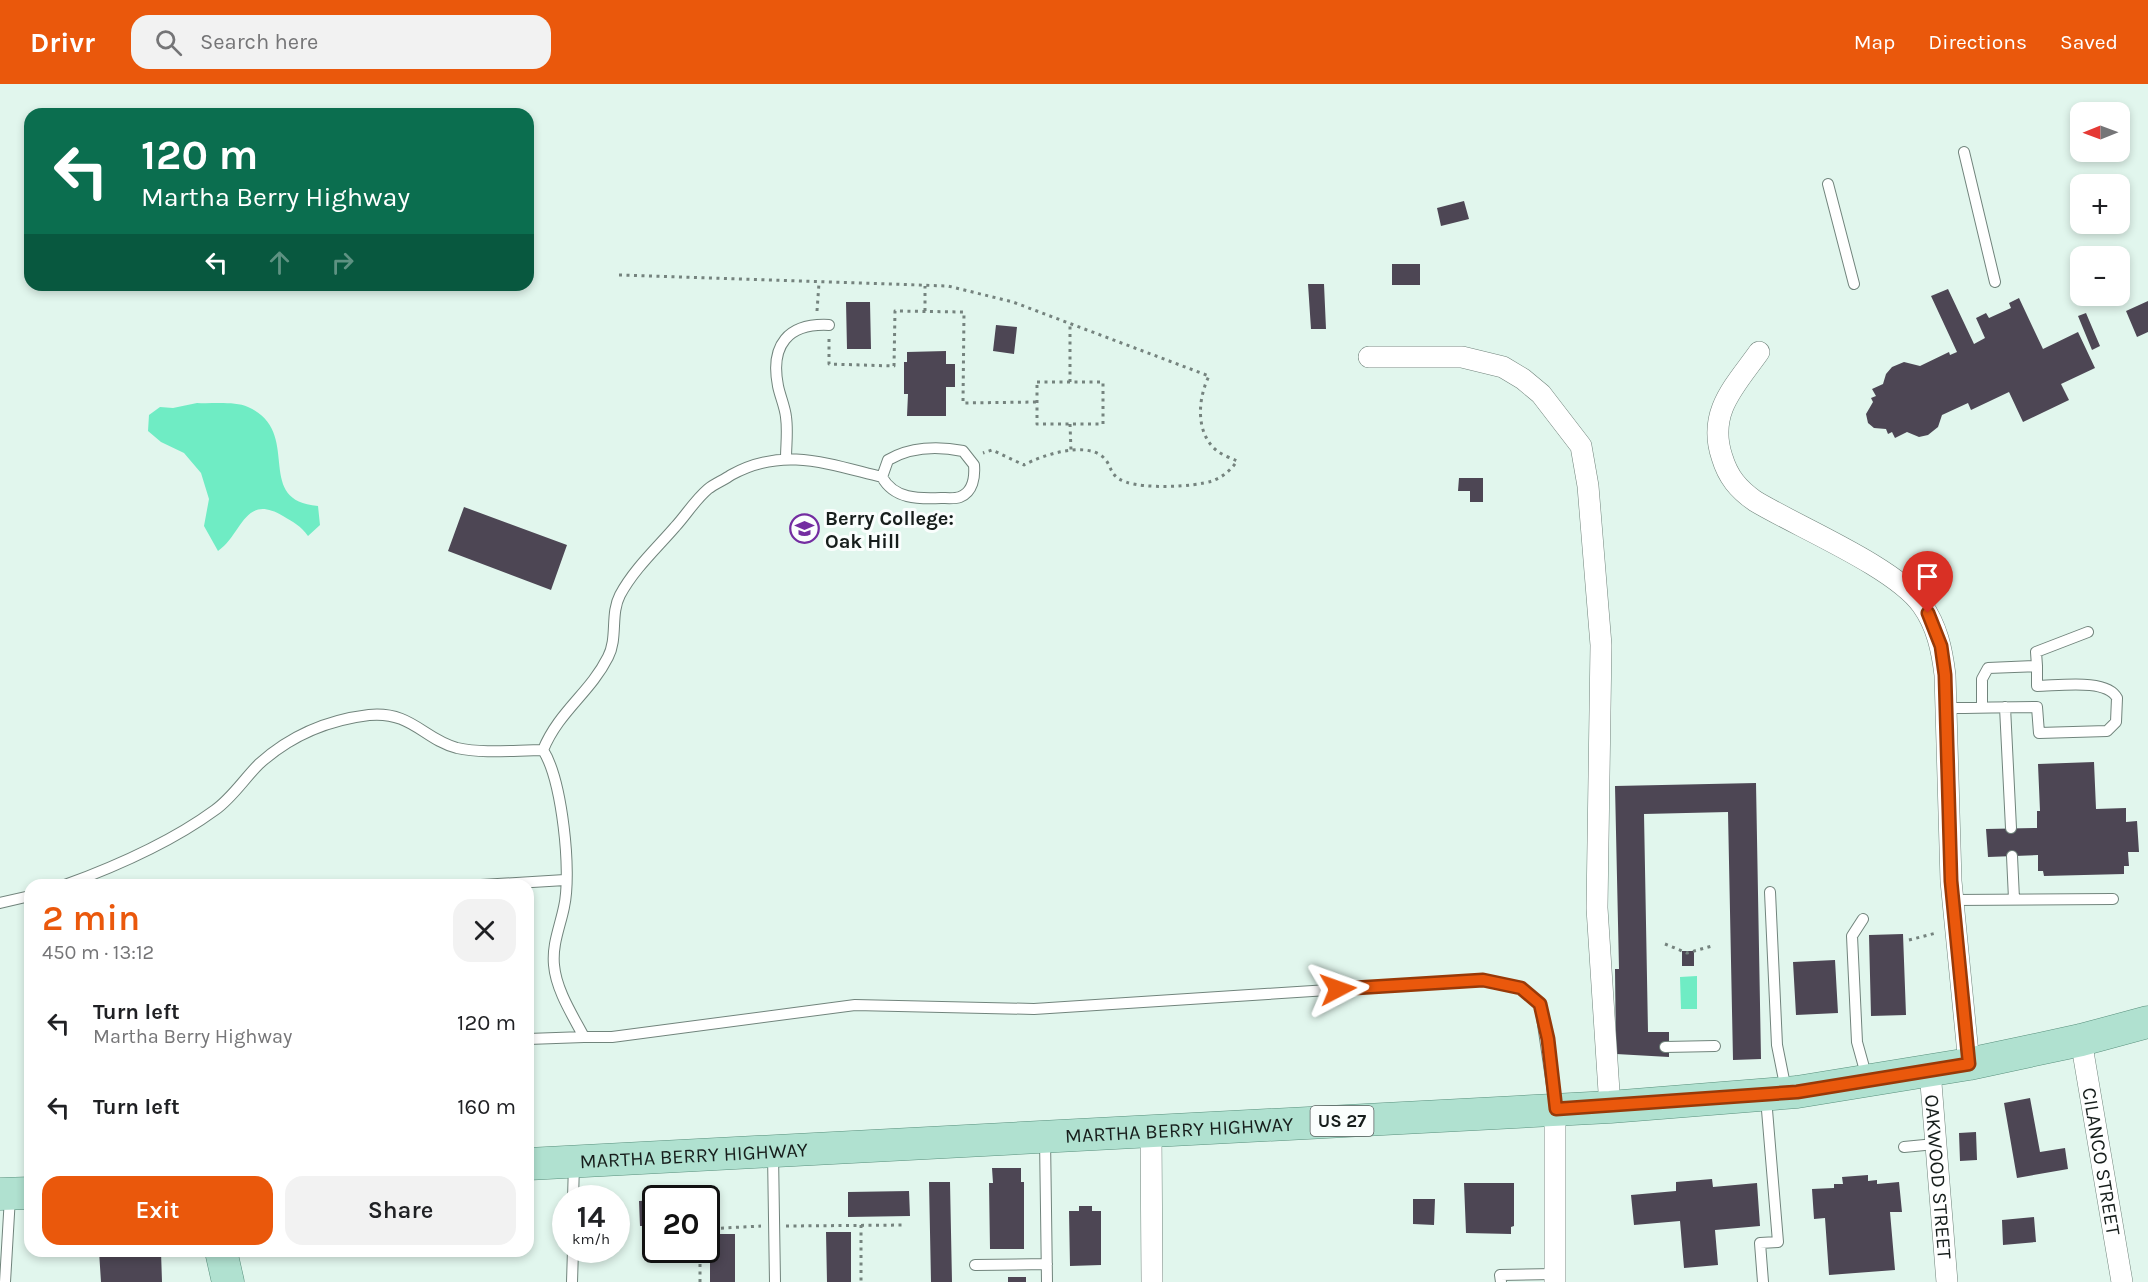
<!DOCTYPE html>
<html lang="en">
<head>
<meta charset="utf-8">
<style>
	body { margin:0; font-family:Karla,sans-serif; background:#f2f2f2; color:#202124; height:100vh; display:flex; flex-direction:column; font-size:22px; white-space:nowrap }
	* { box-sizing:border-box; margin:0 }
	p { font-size:20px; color:#757577 }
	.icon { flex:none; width:33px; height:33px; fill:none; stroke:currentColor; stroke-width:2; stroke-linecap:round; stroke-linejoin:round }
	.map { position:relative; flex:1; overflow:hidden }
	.sheet { position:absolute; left:24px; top:795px; width:510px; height:378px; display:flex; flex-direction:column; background:#fff; border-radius:18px; box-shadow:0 3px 9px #0003 }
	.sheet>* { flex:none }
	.top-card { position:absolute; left:24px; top:24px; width:510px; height:183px; border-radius:18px; box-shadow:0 3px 9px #0003; background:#0b6e4f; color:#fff; overflow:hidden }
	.needle { width:39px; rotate:269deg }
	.buttons { position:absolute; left:2070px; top:18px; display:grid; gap:12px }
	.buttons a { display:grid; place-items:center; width:60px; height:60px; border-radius:12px; background:#fff; box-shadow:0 3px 9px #0003; font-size:30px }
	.speed { position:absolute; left:552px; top:1101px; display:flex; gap:12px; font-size:30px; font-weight:700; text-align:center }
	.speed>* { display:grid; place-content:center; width:78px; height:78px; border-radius:50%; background:#fff; box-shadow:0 3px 9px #0003; line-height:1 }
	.speed small { font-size:15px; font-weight:400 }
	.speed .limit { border:3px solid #111; border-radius:9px; background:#fff; color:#111 }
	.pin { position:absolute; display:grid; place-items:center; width:51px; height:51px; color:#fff; margin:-62px -26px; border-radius:50% 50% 50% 0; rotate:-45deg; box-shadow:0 0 6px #0007 }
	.pin .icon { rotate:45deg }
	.me { position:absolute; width:66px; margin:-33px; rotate:86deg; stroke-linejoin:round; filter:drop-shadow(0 0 4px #0008) }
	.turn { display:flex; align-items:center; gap:21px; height:126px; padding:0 18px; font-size:27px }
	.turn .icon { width:78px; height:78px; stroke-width:2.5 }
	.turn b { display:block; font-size:42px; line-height:51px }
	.lanes { display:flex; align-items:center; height:57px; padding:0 18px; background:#0003; justify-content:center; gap:30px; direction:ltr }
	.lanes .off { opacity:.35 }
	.round { display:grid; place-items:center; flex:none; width:63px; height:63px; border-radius:18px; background:#f2f2f2 }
	.head { display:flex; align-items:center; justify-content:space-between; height:102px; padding:0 18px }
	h1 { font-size:36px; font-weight:600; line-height:45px; color:#ea580c }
	.action { display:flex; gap:12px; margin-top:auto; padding:12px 18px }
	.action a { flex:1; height:69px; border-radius:18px; background:#ea580c; color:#fff; font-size:24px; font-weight:600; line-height:69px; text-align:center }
	.action a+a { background:#f2f2f2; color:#202124 }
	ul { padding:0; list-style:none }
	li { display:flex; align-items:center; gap:18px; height:84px; padding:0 18px }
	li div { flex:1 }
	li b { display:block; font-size:22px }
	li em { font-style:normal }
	header { display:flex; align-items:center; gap:36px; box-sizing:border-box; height:84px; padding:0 30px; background:#ea580c; color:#fff }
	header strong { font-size:28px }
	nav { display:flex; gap:33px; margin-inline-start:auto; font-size:21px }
	.search { width:420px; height:54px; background:#f2f2f2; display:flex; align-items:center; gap:15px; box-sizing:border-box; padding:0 21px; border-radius:18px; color:#757577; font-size:22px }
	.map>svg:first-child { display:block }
	.water { fill:#6fecc4 }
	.building { fill:#4d4654 }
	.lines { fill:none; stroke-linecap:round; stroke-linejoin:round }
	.service-casing { stroke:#71847c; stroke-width:12 }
	.minor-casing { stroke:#71847c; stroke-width:22 }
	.primary-casing { stroke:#59907d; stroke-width:33 }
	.path { stroke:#75837e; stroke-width:3; stroke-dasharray:3 4.5; stroke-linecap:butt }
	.service { stroke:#fff; stroke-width:10 }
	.minor { stroke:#fff; stroke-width:21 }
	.primary { stroke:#b0e1d0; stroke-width:32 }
	.route-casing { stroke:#983908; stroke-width:15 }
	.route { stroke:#ea580c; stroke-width:10 }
	.labels { text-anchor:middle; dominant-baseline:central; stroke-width:6; stroke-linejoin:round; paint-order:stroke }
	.shield { fill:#fafefd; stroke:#5b6160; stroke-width:1.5 }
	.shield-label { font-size:18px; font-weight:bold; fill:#171e1c }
	.poi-label { font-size:20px; font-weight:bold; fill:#171e1c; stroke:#fafefd; text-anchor:start }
	.street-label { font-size:20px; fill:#171e1c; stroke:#fafefd }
</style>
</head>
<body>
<header>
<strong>Drivr</strong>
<div class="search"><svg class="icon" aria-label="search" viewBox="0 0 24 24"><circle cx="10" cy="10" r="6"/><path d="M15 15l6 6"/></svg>Search here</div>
<nav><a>Map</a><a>Directions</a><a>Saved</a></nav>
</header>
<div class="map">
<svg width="2148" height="1198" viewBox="0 0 2148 1198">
	<rect width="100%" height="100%" fill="#e1f6ed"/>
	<!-- water -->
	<path class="water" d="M197,319C212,320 234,317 248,323C304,348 252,417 318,422L320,441L308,452C301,442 293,438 283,432C244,409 243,449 218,467L204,442L209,415L201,389L184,369L161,358L148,347L149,331L160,323L173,324Z
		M1697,892V925H1681L1680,893Z"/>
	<!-- building -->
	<path class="building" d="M1464,117L1469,135L1441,142L1437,124Z
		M1392,180H1420V201H1392Z
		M1308,200H1324L1326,245H1311Z
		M1948,205L1974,260L1985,254L1976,234L1986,229L1989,234L2011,224L2009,219L2019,214L2043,265L2078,248L2095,284L2061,300L2069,316L2023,338L2009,308L1971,326L1968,319L1942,331L1938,343L1928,351L1919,353L1907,348L1895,354L1892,348L1888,350L1886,345L1874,344L1868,339L1866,330L1873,318L1871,314L1876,312L1872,305L1883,300L1886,290L1892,283L1904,278L1920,282L1949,268L1950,271L1957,268L1931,212Z
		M2148,217V248L2137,253L2126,227Z
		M846,218H870L871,265H847Z
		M2086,229L2100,262L2092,266L2078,232Z
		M996,241L1017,243L1014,270L993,267Z
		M946,267V280H955V303H946V332H907L908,310H904V278H907V268Z
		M1459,394H1483V418H1470V407H1458Z
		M464,423L567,461L551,506L448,467Z
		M2094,678L2096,725L2126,724V738L2137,737L2139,768H2128L2129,782H2124V790L2044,792L2043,787H2038V771L1988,773L1986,745L2037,744V727H2040L2038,680Z
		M1756,699L1761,975L1733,976L1728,728L1644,730L1648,948H1669V973L1616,970L1615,885H1619L1615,702Z
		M1903,850L1906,931L1871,932L1869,851Z
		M530,866L532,903H528V867Z
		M1682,867H1694V882H1682Z
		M1835,876L1838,929L1796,931L1793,878Z
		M2030,1014L2040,1068L2065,1064L2068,1085L2017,1094L2004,1019Z
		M1976,1048L1977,1076L1960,1077L1959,1049Z
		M992,1084H1021V1098H1024V1165H990L989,1099H993Z
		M1868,1091V1097L1877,1096V1100L1899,1098L1902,1128H1890L1895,1186L1829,1191L1825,1134L1814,1135L1812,1105L1834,1104V1100H1843L1842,1093Z
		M1712,1095L1713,1103L1757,1099L1760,1142L1715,1146L1718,1181L1684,1184L1680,1137L1634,1141L1631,1111L1676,1107V1098Z
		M929,1098H950L952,1198H931Z
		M1464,1099H1514V1142L1511,1143V1150L1466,1149Z
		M909,1107L910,1132L848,1133V1108Z
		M1413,1115H1435L1434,1141L1413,1140Z
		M656,1116V1142H640L639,1117Z
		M1079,1122H1092V1127H1101V1181L1070,1182L1069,1127H1079Z
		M2034,1133L2036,1158L2003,1161L2002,1136Z
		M826,1148H851V1198H827Z
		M710,1150H735V1198H710Z
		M99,1167H161L162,1198H101Z
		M1008,1193H1026V1198H1008Z"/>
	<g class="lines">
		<defs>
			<path id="service" d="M1964,68L1995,198
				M1828,100L1854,200
				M786,375C786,361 788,347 786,333C785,323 780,312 778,302C770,261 788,239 829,241
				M2037,582L2036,568L2088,548
				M2005,623L2011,744
				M1945,624C1976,624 2007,623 2037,623L2039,649L2107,647L2116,638L2117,614C2107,594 2057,602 2037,602V582L1988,584L1982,595V623
				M543,666C559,627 590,609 608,573C618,554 610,530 620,511C634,485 656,465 675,443C686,431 695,416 708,405C714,400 724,396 731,391C783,362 828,380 882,393C894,415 918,415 941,414C946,414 955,415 960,413C973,408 975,393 974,381L963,367C938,362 910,363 888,376L882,393
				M2012,772L2014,815
				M65,801C117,782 170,759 215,726C232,714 244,695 259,680C291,651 327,636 369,631C412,627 423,655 457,664C484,670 516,666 543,666C562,696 572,788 564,823C560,843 552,860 554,881C556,906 573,932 584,953H612L855,921L1034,925L1483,896L1521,904L1540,920L1555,1022
				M481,801L565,796
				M1770,808L1777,961L1786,1006
				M1953,816L2113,815
				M0,819L30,812
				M1863,835L1852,852L1857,958L1867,994
				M528,955L584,953
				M1665,963L1715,962
				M1045,1054L1047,1198
				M1904,1063L1935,1060
				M773,1070L775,1198
				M573,1114L574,1081
				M975,1181L1047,1180
				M5,1198L10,1113
				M572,1198L573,1166
				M1501,1198L1500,1191L1555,1190
				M1763,1198L1760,1159L1778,1158L1766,1014"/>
			<g id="minor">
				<path d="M1759,268C1735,302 1707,328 1722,373C1728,393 1738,405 1755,417C1798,443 1895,483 1922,521C1937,542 1942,566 1945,591L1951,797L1969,980"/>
				<path d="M1369,273H1462L1503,283L1523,295L1541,310L1581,362L1588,402L1601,561L1597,824L1610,1023"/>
				<path id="s1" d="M2081,956L2122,1198"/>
				<path id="s2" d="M1930,987L1947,1198"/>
				<path d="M1151,1047L1152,1198"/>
				<path d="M1555,1198V1025"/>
			</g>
			<g id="primary">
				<path id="s3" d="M528,1080L1610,1023L1797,1008L1969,980L2081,956L2148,938"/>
				<path d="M0,1110L30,1109"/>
				<path d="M221,1167L228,1198"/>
			</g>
		</defs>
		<!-- service casing -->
		<use href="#service" class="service-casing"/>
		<!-- minor casing -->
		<use href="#minor" class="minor-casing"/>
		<!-- primary casing -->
		<use href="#primary" class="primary-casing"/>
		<!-- path -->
		<path class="path" d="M619,191L948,202L1013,218L1209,292C1198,314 1195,348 1216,366C1222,371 1231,374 1237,377C1231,386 1223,393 1212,397C1194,403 1145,405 1126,398C1108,392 1113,382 1103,373C1085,357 1042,371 1024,381L992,366L983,369
			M817,227L819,199
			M925,227V202
			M829,255V280L894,282L895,227L964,228L963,319L1037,318
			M1037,298H1103V340H1037Z
			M1070,298V239
			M1070,340L1071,367
			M1909,856L1936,849
			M1665,860L1687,869L1712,862
			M861,1141V1198
			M786,1142L906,1141
			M706,1145L761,1142
			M651,1152H656
			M700,1198V1166"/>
		<!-- service -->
		<use href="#service" class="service"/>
		<!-- minor -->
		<use href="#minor" class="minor"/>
		<!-- primary -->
		<use href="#primary" class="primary"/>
	</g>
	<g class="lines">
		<defs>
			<path id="route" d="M1338,905L1483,896L1521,904L1540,920L1548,955L1556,1025L1797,1008L1969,980L1951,797L1945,591L1941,562L1928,529"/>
		</defs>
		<!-- route casing -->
		<use href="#route" class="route-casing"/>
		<!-- route -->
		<use href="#route" class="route"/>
	</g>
	<!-- icons -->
	<defs>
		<symbol id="university-ring" viewBox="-11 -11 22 22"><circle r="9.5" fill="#fafefd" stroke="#732da1" stroke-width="1.5"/><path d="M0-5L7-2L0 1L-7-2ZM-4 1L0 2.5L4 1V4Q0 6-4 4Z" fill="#732da1"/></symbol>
	</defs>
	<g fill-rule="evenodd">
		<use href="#university-ring" x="788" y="428" width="33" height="33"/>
	</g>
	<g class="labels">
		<!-- shield labels -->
		<rect class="shield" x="1310.5" y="1022" width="63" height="30" rx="4.5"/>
		<g class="shield-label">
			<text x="1342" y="1037">US 27</text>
		</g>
		<!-- poi labels -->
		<g class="poi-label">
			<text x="825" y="434">Berry College:<tspan x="825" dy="23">Oak Hill</tspan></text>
		</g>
		<!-- street labels -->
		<g class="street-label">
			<text stroke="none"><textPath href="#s3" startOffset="652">MARTHA BERRY HIGHWAY</textPath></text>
			<text stroke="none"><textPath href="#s3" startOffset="166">MARTHA BERRY HIGHWAY</textPath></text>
			<text stroke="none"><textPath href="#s1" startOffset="123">CILANCO STREET</textPath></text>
			<text stroke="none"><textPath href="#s2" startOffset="106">OAKWOOD STREET</textPath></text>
		</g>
	</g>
</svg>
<div class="buttons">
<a><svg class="needle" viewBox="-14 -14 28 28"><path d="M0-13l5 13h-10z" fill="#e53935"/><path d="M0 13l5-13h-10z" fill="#757577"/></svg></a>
<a>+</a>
<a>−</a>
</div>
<div class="speed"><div>14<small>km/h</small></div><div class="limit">20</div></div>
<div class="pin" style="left:1928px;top:529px;background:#d93025"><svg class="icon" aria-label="arrive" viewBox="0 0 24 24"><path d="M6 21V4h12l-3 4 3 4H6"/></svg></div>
<svg class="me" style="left:1338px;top:905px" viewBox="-20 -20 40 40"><path d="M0-17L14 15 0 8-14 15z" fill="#ea580c" stroke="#fff" stroke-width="4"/></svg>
<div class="top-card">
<div class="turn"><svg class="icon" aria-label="left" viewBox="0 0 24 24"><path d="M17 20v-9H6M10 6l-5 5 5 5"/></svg><div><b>120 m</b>Martha Berry Highway</div></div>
<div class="lanes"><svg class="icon" aria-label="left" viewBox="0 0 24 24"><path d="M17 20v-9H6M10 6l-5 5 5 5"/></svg><svg class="icon off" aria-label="ahead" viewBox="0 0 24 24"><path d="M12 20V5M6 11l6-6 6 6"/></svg><svg class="icon off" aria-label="right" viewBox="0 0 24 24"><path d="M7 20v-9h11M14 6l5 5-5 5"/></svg></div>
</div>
<section class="sheet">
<div class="head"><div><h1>2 min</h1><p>450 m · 13:12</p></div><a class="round"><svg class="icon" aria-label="close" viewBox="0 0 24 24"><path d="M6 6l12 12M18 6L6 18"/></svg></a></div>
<ul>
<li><svg class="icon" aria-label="left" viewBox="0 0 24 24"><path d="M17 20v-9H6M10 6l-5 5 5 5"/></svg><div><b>Turn left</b><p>Martha Berry Highway</p></div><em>120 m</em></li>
<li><svg class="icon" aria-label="left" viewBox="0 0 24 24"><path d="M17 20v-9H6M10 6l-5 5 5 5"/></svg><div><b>Turn left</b></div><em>160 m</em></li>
</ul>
<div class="action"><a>Exit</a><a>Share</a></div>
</section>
</div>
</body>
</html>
